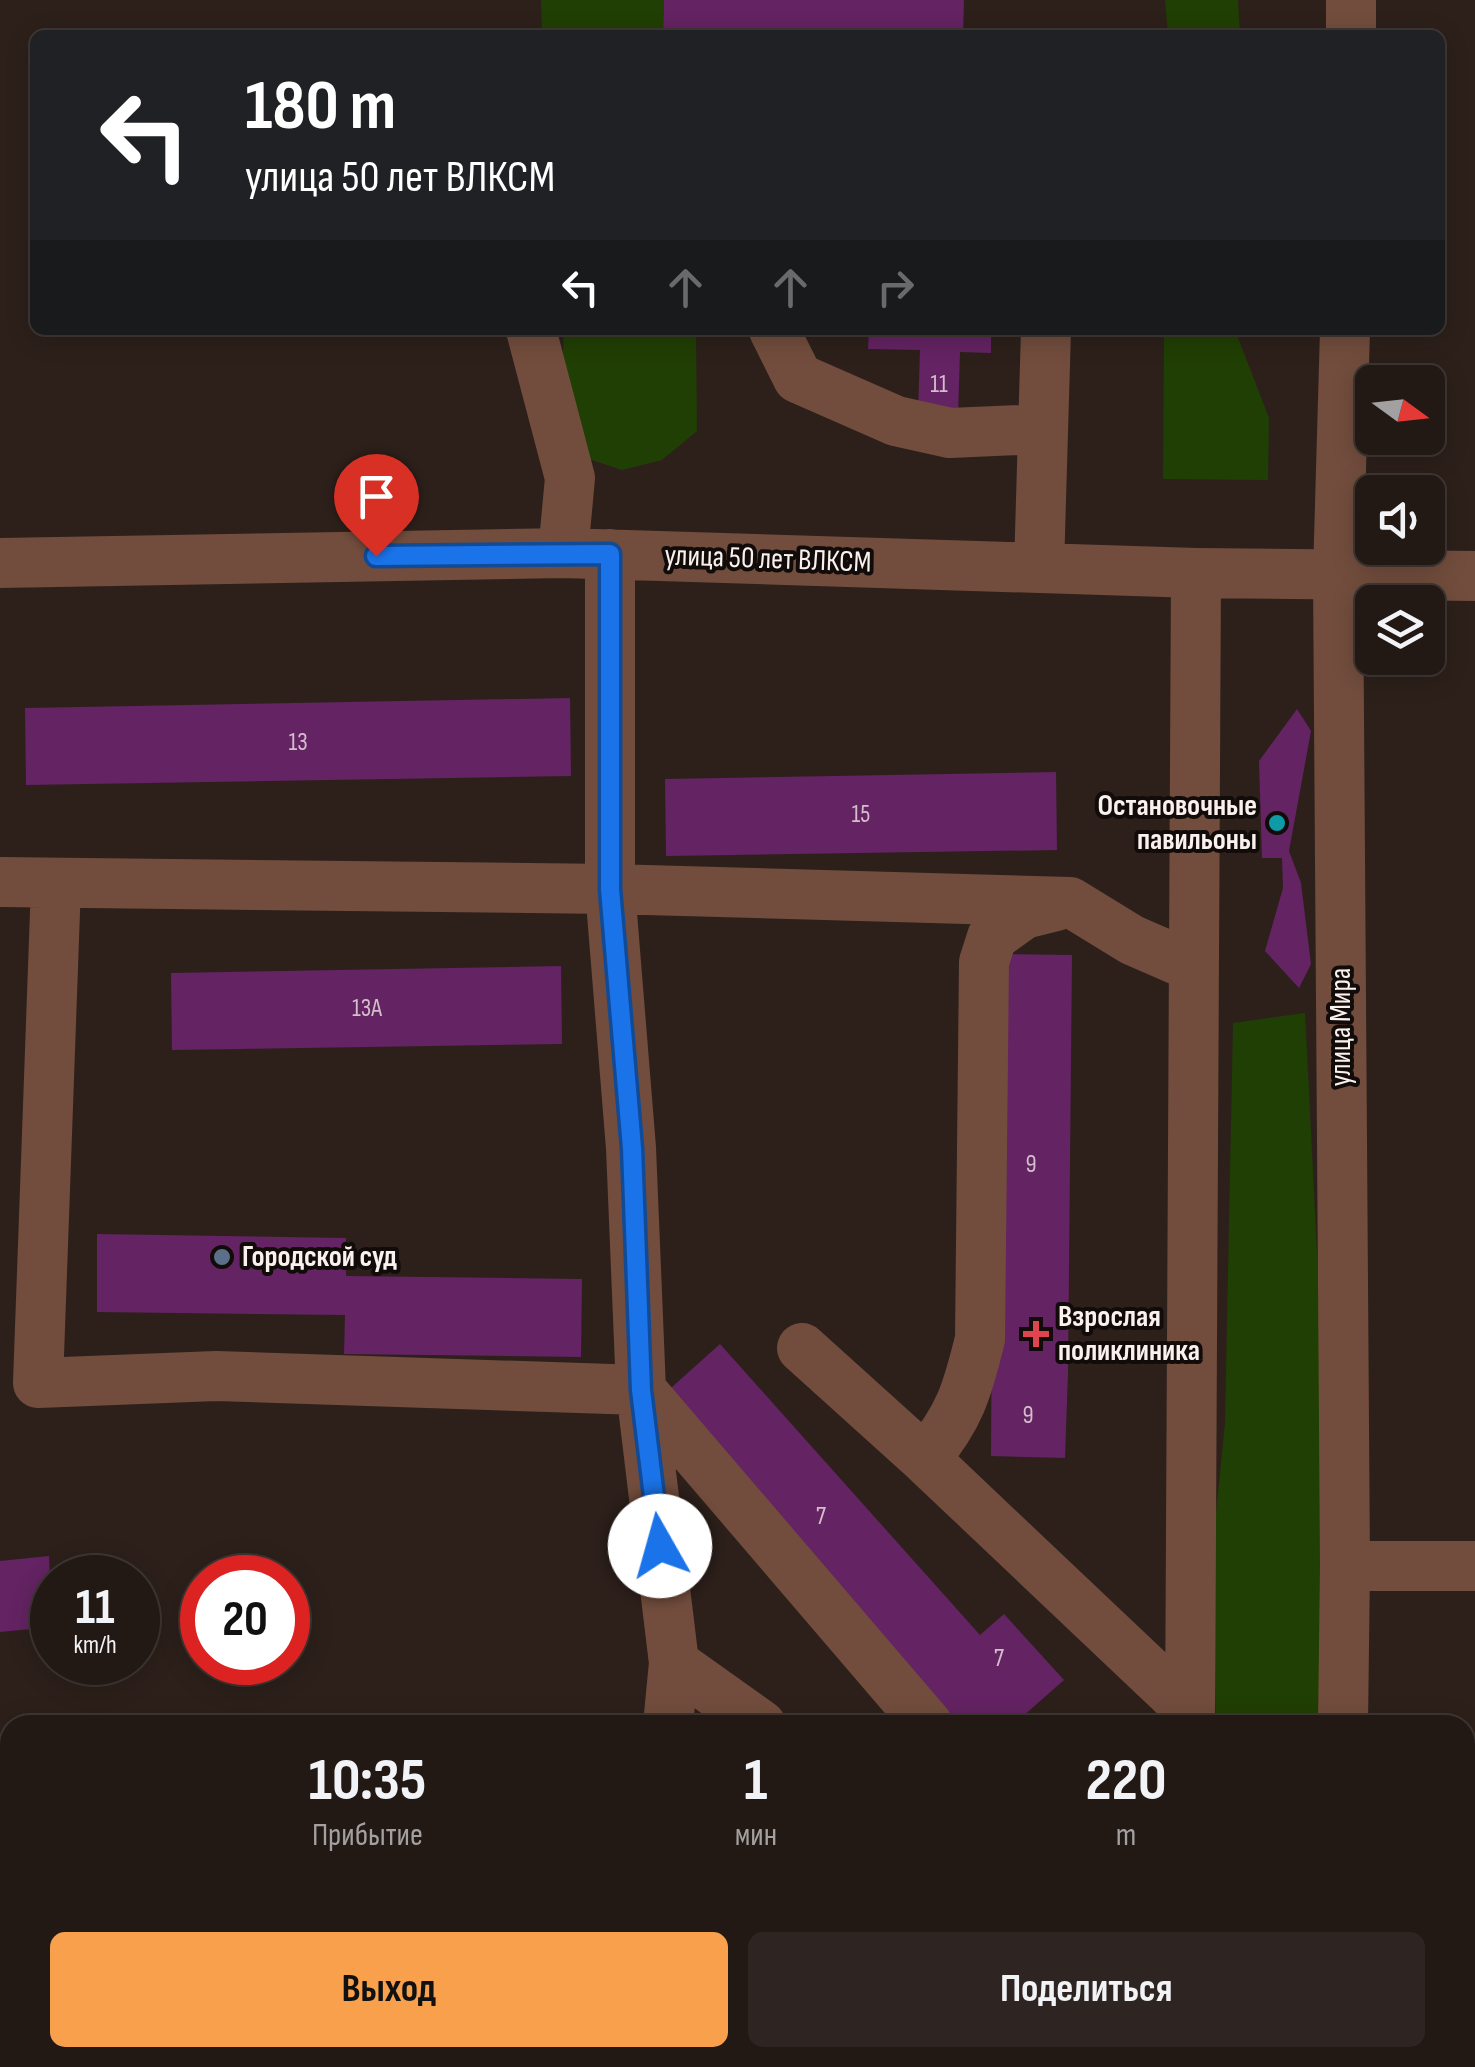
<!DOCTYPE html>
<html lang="ru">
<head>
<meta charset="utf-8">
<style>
	body { margin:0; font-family:"Sofia Sans Condensed",sans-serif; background:#2e2522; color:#f1f3f6; height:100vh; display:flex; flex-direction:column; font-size:38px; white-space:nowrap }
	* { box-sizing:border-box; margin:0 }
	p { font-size:32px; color:#a2a0a0 }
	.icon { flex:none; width:55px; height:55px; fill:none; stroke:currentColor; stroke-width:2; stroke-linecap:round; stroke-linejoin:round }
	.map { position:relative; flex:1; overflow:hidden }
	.side { position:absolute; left:0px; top:1715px; width:1475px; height:352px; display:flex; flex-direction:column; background:#221814; border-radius:30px 30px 0 0; box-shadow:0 5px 25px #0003,0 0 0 2px #3f3734 }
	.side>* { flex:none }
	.top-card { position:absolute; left:30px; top:30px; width:1415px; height:305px; border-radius:15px; box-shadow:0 5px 25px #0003,0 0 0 2px #3f3734; background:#202124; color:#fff; overflow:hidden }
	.needle { width:65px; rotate:105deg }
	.controls { position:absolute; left:1355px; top:365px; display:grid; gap:20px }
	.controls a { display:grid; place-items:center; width:90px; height:90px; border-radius:15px; background:#221814; box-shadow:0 5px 25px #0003,0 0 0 2px #3f3734; font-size:50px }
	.speed { position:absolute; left:30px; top:1555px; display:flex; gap:20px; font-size:50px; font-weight:700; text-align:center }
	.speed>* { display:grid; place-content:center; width:130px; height:130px; border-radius:50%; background:#221814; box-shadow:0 5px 25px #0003,0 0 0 2px #3f3734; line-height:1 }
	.speed small { font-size:25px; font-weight:400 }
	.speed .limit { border:15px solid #d22; background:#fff; color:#111 }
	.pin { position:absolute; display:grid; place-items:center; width:85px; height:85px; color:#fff; margin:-102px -42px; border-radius:50% 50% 50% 0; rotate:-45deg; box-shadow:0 0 10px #0007 }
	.pin .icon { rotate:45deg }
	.me { position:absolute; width:110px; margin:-55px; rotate:353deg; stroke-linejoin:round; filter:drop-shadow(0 0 8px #0008) }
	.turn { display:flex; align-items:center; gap:35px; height:210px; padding:0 50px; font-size:45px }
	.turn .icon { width:130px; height:130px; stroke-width:2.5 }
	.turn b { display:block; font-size:70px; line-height:85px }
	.lanes { display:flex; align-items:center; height:95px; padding:0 50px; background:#0003; justify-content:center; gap:50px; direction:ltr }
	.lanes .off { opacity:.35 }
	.eta { display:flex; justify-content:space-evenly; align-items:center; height:170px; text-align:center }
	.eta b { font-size:60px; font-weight:700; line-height:70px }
	.primary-button { display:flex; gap:20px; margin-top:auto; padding:20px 50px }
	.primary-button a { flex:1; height:115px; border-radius:15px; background:#f8a04b; color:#111; font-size:40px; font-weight:700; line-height:115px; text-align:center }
	.primary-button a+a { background:#2e2522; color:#f1f3f6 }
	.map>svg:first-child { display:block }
	.green { fill:#203f04 }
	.building { fill:#642363 }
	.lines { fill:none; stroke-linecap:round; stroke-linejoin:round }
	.minor { stroke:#724d3d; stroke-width:50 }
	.route-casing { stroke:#114b97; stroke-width:25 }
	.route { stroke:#1a73e8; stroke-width:18 }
	.culture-dot { fill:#0f9aa8; stroke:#110b09; stroke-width:4 }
	.service-dot { fill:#5c6f8a; stroke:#110b09; stroke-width:4 }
	.health-dot { fill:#e0444e; stroke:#110b09; stroke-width:4 }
	.labels { text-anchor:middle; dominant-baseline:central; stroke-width:8; stroke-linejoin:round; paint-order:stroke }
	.number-label { font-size:25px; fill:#d4becb }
	.street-label { font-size:30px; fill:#faf1ee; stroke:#110b09 }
	.poi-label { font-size:30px; font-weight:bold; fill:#faf1ee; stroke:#110b09; text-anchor:start }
</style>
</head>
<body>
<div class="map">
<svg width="1475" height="2067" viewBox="0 0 1475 2067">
	<rect width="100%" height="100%" fill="#2d201b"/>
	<!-- green -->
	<path class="green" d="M541,0H664L663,35H542Z
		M1165,0H1238L1240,35H1168Z
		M564,330H696L697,431L662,460L622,470L568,452L561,387Z
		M1164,330H1235L1269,418L1268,480L1163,479Z
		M1305,1013L1326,1432L1327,1725H1216L1213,1543L1225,1423L1233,1023Z"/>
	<!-- building -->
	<path class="building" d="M664,0H964L963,35H663Z
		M869,330H991V353L960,352L958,416L918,415L920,350L868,349Z
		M570,698L571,776L26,785L25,708Z
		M1297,709L1311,731L1289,851L1301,883L1311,964L1299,988L1265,951L1283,888L1282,858H1262L1259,761Z
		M1056,772L1057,850L666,856L665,779Z
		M994,954L1072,955L1068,1373L1065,1458L991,1456Z
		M561,966L562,1044L172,1050L171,973Z
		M97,1234L346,1238V1276L582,1279L581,1357L344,1354L345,1315L97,1312Z
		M720,1344L980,1635L1004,1614L1064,1680L1013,1725H955L662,1396Z
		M49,1556L52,1627L0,1632V1561Z
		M178,2058H277L286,2067H186Z
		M892,2058H1062L1071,2067H901Z"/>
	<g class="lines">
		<!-- minor -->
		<path class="minor" d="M1351,35V0
			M531,330L570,478L563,553
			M774,330L798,378L896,421L950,433L1043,429
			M0,563L563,553L1196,573L1475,576
			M1039,568L1046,330
			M0,882L610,889L1070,902L1132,940L1194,967
			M56,884L38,1383L216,1376L641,1390L631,1148L610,889V554
			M802,1348L925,1459L1190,1710
			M641,1390L928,1725
			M641,1390L674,1663L761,1725
			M925,1459C960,1416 967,1392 980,1339L984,962L992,937L1024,914L1056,906
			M1345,1566H1475
			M668,1725L674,1663
			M1190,1725L1196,573
			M1343,1725L1345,1566L1338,575L1345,330
			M1465,1998L1475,1997
			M841,2058L850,2067
			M1192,2058L1193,2067
			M1340,2067V2058"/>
	</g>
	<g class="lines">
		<defs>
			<path id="route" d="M376,556L610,554V889L632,1148L641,1390L660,1546"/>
		</defs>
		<!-- route casing -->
		<use href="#route" class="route-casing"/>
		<!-- route -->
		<use href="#route" class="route"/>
	</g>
	<!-- markers -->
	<circle class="culture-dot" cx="1277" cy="823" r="10"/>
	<circle class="service-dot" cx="222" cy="1257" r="10"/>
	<path class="health-dot" d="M1031 1319h10v10h10v10h-10v10h-10v-10h-10v-10h10z"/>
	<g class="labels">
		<!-- number labels -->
		<g class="number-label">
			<text x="939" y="384">11</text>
			<text x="298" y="742">13</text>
			<text x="861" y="814">15</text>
			<text x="367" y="1008">13А</text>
			<text x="1031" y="1164">9</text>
			<text x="1028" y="1415">9</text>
			<text x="821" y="1516">7</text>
			<text x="999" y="1658">7</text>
		</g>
		<!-- street labels -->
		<g class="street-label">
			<text transform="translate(768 559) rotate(2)">улица 50 лет ВЛКСМ</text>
			<text transform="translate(1341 1027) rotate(-90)">улица Мира</text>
		</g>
		<!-- poi labels -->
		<g class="poi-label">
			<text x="1257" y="806" text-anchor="end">Остановочные<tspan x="1257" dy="34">павильоны</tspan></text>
			<text x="242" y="1257">Городской суд</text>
			<text x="1058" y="1317">Взрослая<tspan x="1058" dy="34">поликлиника</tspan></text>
		</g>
	</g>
</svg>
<div class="controls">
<a><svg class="needle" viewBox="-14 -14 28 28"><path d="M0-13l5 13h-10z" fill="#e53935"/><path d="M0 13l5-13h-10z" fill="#a2a0a0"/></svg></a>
<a><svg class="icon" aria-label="sound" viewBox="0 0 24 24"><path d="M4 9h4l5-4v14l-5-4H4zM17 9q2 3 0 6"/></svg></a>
<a><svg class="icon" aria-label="layers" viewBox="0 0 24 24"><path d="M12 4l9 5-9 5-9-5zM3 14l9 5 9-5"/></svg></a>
</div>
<div class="speed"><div>11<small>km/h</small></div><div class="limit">20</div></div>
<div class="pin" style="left:376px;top:556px;background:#d93025"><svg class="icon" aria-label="arrive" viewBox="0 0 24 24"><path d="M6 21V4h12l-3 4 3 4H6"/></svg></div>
<svg class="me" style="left:660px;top:1546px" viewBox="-20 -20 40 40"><circle r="19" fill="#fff"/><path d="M0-13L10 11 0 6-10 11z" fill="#1a73e8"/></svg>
<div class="top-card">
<div class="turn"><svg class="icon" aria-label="left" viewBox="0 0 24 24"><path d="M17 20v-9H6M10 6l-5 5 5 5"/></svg><div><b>180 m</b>улица 50 лет ВЛКСМ</div></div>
<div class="lanes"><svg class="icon" aria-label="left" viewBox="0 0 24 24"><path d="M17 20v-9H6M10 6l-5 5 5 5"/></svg><svg class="icon off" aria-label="ahead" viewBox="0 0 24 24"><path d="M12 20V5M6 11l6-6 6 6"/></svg><svg class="icon off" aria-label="ahead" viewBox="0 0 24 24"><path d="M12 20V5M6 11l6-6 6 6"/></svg><svg class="icon off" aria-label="right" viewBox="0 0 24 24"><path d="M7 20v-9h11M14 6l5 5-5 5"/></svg></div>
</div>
<section class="side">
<div class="eta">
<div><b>10:35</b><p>Прибытие</p></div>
<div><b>1</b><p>мин</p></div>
<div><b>220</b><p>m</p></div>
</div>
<div class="primary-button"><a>Выход</a><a>Поделиться</a></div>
</section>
</div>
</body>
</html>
